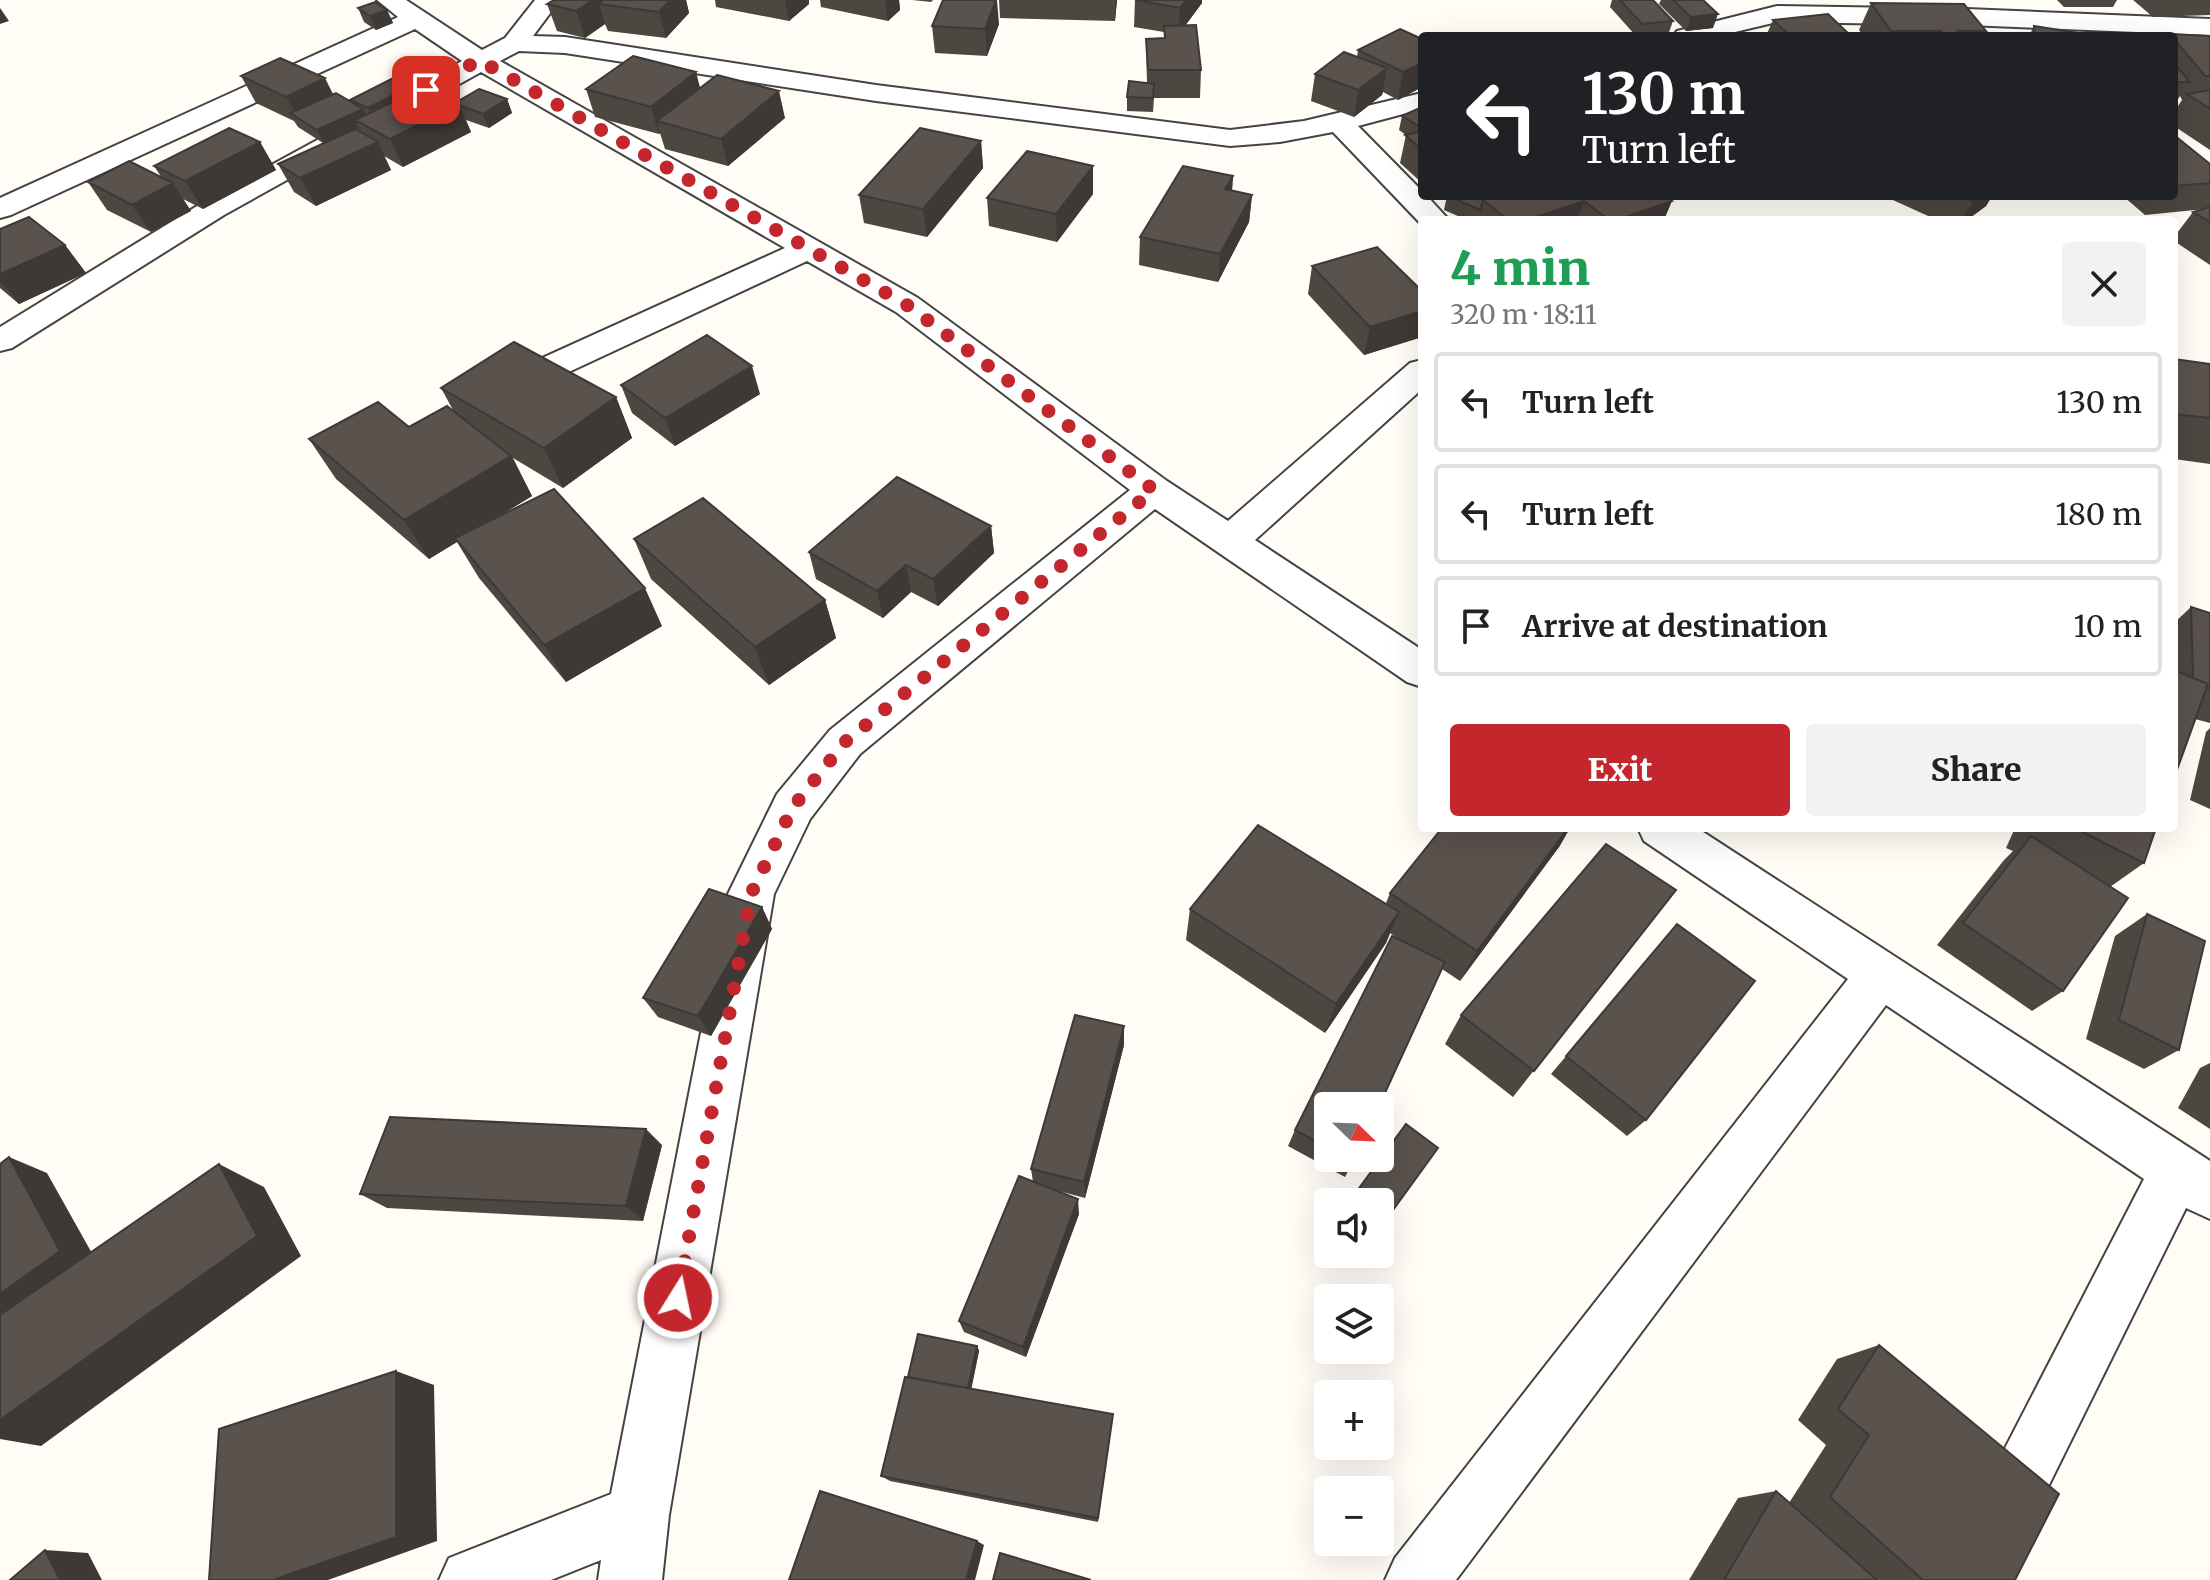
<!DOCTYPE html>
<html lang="en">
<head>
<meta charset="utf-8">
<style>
	body { margin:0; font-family:Merriweather,serif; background:#f2f2f2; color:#222; height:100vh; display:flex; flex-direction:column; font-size:30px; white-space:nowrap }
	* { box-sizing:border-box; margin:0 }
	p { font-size:26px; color:#767676 }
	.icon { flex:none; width:44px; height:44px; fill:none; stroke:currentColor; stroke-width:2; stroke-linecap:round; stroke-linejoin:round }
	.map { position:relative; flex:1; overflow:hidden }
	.sheet { position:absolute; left:1418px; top:216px; width:760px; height:616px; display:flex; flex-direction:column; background:#fff; border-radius:8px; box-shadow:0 8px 32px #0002 }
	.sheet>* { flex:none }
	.guide { position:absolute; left:1418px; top:32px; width:760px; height:168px; border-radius:8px; box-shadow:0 8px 32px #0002; background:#202124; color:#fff; overflow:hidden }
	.needle { width:52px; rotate:113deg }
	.controls { position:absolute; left:1314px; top:1092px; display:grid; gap:16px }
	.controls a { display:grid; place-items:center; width:80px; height:80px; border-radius:8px; background:#fff; box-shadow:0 8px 32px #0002; font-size:40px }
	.pin { position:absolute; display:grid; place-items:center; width:68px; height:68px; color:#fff; margin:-34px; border-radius:16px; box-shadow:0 4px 12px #0006 }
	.me { position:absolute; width:88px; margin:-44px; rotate:10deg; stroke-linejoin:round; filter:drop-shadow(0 0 6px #0008) }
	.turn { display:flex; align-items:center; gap:28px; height:168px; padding:0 32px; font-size:36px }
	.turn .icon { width:104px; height:104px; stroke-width:2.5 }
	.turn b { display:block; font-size:56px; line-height:68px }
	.round { display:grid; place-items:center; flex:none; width:84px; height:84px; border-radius:8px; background:#f2f2f2 }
	.overview { display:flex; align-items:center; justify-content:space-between; height:136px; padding:0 32px }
	h1 { font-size:48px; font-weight:800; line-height:60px; color:#1e9e55 }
	.cta { display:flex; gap:16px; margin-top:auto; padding:16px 32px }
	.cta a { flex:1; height:92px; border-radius:8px; background:#c4262e; color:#fff; font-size:32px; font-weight:800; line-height:92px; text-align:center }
	.cta a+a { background:#f2f2f2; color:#222 }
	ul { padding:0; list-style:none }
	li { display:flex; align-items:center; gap:24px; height:100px; margin:0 16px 12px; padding:0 16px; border:4px solid #e0e0e0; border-radius:8px }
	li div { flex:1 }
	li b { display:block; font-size:30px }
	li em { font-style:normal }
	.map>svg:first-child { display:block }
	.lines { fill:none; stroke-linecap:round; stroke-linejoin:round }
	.minor-casing { stroke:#444; stroke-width:4 }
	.minor { fill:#fff; fill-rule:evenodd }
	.wall { fill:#4d4742 }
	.shaded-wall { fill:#3f3936 }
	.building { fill:#5a524d; stroke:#3f3936; stroke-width:2 }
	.route { stroke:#c4262e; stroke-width:14; stroke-dasharray:0 25.2 }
</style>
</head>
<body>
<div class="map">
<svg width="2210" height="1580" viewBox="0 0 2210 1580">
	<rect width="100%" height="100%" fill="#fffdf5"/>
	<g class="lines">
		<defs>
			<path id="minor" d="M377,0H406L482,50L505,38L535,0H560L533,36L565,37L876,85L1230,130L1304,121L1422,93V109L1358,126L1422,191V196H1427L1449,220H1422V225L1333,132L1280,142L1230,146L876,101L565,53L519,51L500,61L918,298L1167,481L1228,521L1410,363L1422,360V389L1255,540L1422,650V687L1407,682L1155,509L860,754L810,819L774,894L669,1515L662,1580H598L601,1560L551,1580H439L449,1558L611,1494L728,894L777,794L830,730L1130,490L896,312L807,261L513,398L501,401L489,398L484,390L489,382L785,248L481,72L224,215L12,348L0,351V327L202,203L462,61L415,29L11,215L0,218V198L398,17Z
				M1777,6L1967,9L2210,19V35L1967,25L1777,22L1718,36H1673L1677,31Z
				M1638,828H1697L2210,1161V1219L2186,1208L2002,1580H1937L2144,1179L1886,1005L1456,1580H1385L1395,1558L1848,979L1644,841Z"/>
		</defs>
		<!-- minor casing -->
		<use href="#minor" class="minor-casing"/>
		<!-- minor -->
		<use href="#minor" class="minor"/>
	</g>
	<!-- wall -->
	<path class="wall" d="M554,0H686L689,13L666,38L608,31L605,24L585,38L557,31L547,4Z
		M715,0H809V4L789,21L716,7Z
		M820,0H899L900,10L888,21L821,7Z
		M912,0H933L931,2Z
		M999,0H1117L1115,21L1000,18Z
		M1135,0L1202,3L1185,26L1201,70L1200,98H1154L1153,112L1127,111V97L1147,83L1146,39L1164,38V32L1134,27Z
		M1612,0H1653L1673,21L1668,35L1636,36L1610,7Z
		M1661,0H1703L1713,28L1686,31L1659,4Z
		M2057,0H2117L2113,7H2064Z
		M2133,0H2210V15L2153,17Z
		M1871,3L1986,31L1983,36H1863L1859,30Z
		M358,8L387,10L393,23L376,30L364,22Z
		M1773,20L1851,36H1766Z
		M999,24L987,56L935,53L932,26Z
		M2034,26L2097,36L2099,33L2151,36H2029Z
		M2170,34L2210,36V150L2174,126V112L2182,100L2180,96L2174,105V36H2169Z
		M1422,39V87L1398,100L1383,92L1382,95L1354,117L1311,101L1315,74L1357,57L1358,50Z
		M241,76L333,94L351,102L350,100L429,77L435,91L433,92L455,103L507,99L512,113L489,128L466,120L471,132L403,167L384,156L391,170L316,206L294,192L278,164L323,143L298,127L294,121L256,103Z
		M700,88L785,118L728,166L665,149L660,133L659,134L595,117L586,89Z
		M1422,107V183L1400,163L1406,135L1399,130L1402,116Z
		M2174,135L2210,164V265L2174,241V237L2193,212L2205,209L2145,215L2123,196H2174Z
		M981,141L983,168L927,237L864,223L859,195Z
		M260,142L276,170L203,209L183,199L191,211L151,232L107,210L88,182L162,178L154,166Z
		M1093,166V194L1057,242L989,226L987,198Z
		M1233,176L1232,190L1252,195L1249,222L1218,282L1139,265L1140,237Z
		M1447,196H1664V220H1467L1444,210Z
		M1884,196H1992L1986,206L1967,220H1937Z
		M0,229L65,245L86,273L19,304L0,288Z
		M1312,266L1422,291V337L1364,355L1308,294Z
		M2174,359L2210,364V464L2174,459Z
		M621,385L760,394L675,446L632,413Z
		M441,388L616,397L632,438L563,488L513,458L532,496L496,518L662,626L566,682L479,578L457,542L429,559L336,479L309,439L409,427L453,410Z
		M991,526L994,553L938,606L911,592L883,618L816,579L809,552Z
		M634,539L825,600L836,638L769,685L651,579Z
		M2191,607L2210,613V723L2195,719L2174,778V623Z
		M2210,728V809L2190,800L2206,732Z
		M1442,828H1570L1559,847L1460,981L1442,969L1328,1106V1158H1355L1345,1177L1288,1146L1295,1130L1397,938L1390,933L1386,943L1325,1033L1186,940L1190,909L1386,903L1390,893Z
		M2015,828H2156L2144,863L2110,887L2063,991L2032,1011L1937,945L2004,860L2013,851L2006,848Z
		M1676,890L1513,1097L1445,1044L1461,1015Z
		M762,907L772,929L711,1036L658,1017L643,998Z
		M2147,914L2179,1050L2144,1069L2086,1039L2115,936Z
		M1677,924L1646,1120L1627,1136L1551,1074Z
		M1124,1045L1085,1198L1051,1189L1079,1214L1026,1357L964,1332L959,1321L1033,1182L1031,1169Z
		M2210,1063V1129L2178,1108L2200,1068Z
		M662,1145L643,1221L387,1208L360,1194Z
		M1879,1345L2015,1580H1689L1738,1498L1776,1491L1789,1503L1826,1445L1798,1420L1837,1359Z
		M977,1346L979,1351L971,1388L1112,1421L1098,1522L890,1481L881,1476L908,1377Z"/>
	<!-- shaded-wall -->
	<path class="shaded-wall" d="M593,0H626L599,4L605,24L585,38L576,11Z
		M670,0H686L689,13L666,38L659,12Z
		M785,0H809V4L789,21Z
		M885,0H899L900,10L888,21Z
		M996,0H997L999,24L987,56L985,29Z
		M1115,0H1117L1115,21Z
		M1186,0H1202V3L1178,35L1180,8Z
		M0,8L9,21L0,24Z
		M387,10L393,23L376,30L370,16Z
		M1718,14L1713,28L1686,31L1691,17Z
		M1422,63V87L1398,100L1403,72Z
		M1387,68L1382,95L1354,117L1358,90Z
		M696,72L703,99L657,121L660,133L659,134L651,107Z
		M429,77L435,91L375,122L368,108Z
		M325,78L339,106L298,118L286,97Z
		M779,91L785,118L728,166L721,139Z
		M507,99L512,113L489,128L483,114Z
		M459,105L471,132L403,167L390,139Z
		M363,109L370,123L355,120L359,128L324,144L317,130Z
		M981,141L983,168L927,237L923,209Z
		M260,142L276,170L203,209L185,181Z
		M378,142L391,170L316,206L300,178Z
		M1093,166V194L1057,242L1056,214Z
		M1233,176L1231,204L1225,189Z
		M173,183L191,211L151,232L132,205Z
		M1252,195L1249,222L1218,282L1220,254Z
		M1979,196H1992L1986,206L1967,220H1961L1973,201Z
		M1584,201L1577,220H1527Z
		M1672,201L1664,220H1617Z
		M65,245L86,273L19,304L0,281V274Z
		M1422,311V337L1364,355L1370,327Z
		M752,366L760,394L675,446L665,418Z
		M616,397L632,438L563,488L544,448Z
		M511,456L532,496L429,559L404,520Z
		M991,526L994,553L938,606L933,579Z
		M906,565L911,592L883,618L877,591Z
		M645,588L662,626L566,682L544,645Z
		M825,600L836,638L769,685L755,647Z
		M1568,828H1570L1559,847L1460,981L1477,951Z
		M762,907L772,929L711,1036L698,1016Z
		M1399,912L1386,943L1325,1033L1336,1004Z
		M1124,1026V1045L1085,1198L1084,1182Z
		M646,1129L662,1145L643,1221L626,1206Z
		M9,1157L47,1173L98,1264L0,1336V1294Z
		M219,1164L264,1187L301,1256L41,1446L0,1439V1420Z
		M1078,1199L1079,1214L1026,1357L1023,1347Z
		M977,1346L979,1351L970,1396L967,1391Z
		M396,1371L434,1385L437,1541L328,1580H273Z
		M977,1541L984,1545L975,1580H966Z
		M45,1550L88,1553L102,1580H60Z"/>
	<!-- building -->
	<path class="building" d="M554,0H593L576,11L547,4Z
		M603,0H670L659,12L599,4Z
		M943,0H996L985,29L932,26Z
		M1135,0H1186L1180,8Z
		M1620,0H1653L1673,21L1642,24Z
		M1673,0H1703L1718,14L1691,17Z
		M375,2L387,10L370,16L358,8Z
		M1871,3L1964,4L1986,31H1958L1962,36H1894L1892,33L1942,31H1891Z
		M1828,14L1851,36H1790L1773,20Z
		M1196,25L1201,70H1148L1146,39L1165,38L1164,26Z
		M2034,26L2098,36H2035Z
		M1400,29L1422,39V63L1403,72L1358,50Z
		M2099,33L2151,35V36H2101Z
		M2170,34L2210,36V76H2205L2174,39V36H2172Z
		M1344,52L1387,68L1358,90L1315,74Z
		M633,56L696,72L651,107L586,89Z
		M280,58L325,78L286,97L241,76Z
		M2174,63L2190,82H2174Z
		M411,69L429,77L368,108L350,100Z
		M717,75L779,91L721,139L657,121Z
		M1129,81L1154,84L1153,98L1127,97Z
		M425,87L459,105L390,139L355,120Z
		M479,89L507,99L483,114L459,105L455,103Z
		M2210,90V109L2187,94Z
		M336,93L363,109L317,130L290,113Z
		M1422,107V128L1402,116Z
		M229,128L260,142L185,181L154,166Z
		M920,128L981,141L923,209L859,195Z
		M355,129L378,142L300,178L278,164Z
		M1422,131V150L1405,135Z
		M2174,135L2210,164V183L2174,186Z
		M1027,151L1093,166L1056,214L987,198Z
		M129,161L173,183L132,205L88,182Z
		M1183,166L1233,176L1225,189L1252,195L1220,254L1140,237Z
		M1449,196H1495L1483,200L1480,210Z
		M1495,196H1664L1672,201L1617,220H1609L1584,201L1527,220H1508L1483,200Z
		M1963,196H1979L1973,201Z
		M2210,207V222L2193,212Z
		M29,217L65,245L0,274V229Z
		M1745,217L1750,220H1734Z
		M1377,247L1422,291V311L1370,327L1312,266Z
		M707,335L752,366L665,418L621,385Z
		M514,342L616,397L544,448L441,388Z
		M2174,359L2210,364V418L2174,414Z
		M378,402L409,427L447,406L511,456L404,520L309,439Z
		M897,477L991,526L933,579L906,565L877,591L809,552Z
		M554,489L645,588L544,645L455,538Z
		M703,498L825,600L755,647L634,539Z
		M2191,607L2210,613V689L2206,687L2208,684L2193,678Z
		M2174,670L2208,684L2174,778Z
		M1258,825L1399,912L1336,1004L1190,909Z
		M1442,828H1568L1477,951L1390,893Z
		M2075,828H2156L2144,863Z
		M2031,836L2128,898L2063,991L1963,923Z
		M1606,844L1676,890L1534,1071L1461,1015Z
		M709,889L762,907L698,1016L643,998Z
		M2147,914L2205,941L2179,1050L2119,1020Z
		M1677,924L1755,981L1646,1120L1566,1056Z
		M1392,936L1445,962L1379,1106H1328V1148L1295,1130Z
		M1075,1015L1124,1026L1084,1182L1031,1169Z
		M390,1117L646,1129L626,1206L360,1194Z
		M1406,1124L1438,1148L1380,1228V1202H1349Z
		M9,1157L60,1251L0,1294V1164Z
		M219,1164L257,1236L0,1420V1315Z
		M1019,1176L1078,1199L1023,1347L959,1321Z
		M918,1334L977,1346L968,1388L908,1377Z
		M1879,1345L2059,1494L2015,1580H1923L1830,1497L1869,1435L1838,1409Z
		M396,1371V1537L273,1580H209L219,1429Z
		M905,1377L1113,1414L1098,1518L881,1476Z
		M820,1491L977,1541L966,1580H789Z
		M1776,1491L1877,1580H1724Z
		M45,1550L60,1580H10Z
		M1000,1553L1091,1580H993Z"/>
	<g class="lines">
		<!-- route -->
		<path class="route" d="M426,90L479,60L907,305L1154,490L845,742L793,807L751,894L678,1298"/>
	</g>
</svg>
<div class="controls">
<a><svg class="needle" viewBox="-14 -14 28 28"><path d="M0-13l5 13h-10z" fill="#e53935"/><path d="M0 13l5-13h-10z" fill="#767676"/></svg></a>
<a><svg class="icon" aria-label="sound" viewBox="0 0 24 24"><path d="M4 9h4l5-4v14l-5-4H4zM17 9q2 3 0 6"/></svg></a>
<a><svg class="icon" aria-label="layers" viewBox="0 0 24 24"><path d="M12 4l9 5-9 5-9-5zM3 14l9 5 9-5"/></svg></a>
<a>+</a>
<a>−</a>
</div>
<div class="pin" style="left:426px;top:90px;background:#d93025"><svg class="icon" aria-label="arrive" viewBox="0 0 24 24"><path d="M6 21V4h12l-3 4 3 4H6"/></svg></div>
<svg class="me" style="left:678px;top:1298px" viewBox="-20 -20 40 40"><circle r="17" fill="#c4262e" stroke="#fff" stroke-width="3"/><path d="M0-11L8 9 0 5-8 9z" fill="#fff"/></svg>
<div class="guide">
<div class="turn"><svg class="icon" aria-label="left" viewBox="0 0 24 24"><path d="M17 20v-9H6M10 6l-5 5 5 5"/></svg><div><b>130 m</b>Turn left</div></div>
</div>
<section class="sheet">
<div class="overview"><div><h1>4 min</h1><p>320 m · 18:11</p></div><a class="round"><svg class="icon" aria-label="close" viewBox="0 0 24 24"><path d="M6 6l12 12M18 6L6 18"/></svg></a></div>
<ul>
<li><svg class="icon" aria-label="left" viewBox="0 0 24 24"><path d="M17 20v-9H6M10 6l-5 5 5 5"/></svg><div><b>Turn left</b></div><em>130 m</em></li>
<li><svg class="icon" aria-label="left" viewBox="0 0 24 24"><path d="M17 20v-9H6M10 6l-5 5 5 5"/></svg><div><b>Turn left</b></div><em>180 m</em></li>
<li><svg class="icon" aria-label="arrive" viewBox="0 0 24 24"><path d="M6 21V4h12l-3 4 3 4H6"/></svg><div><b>Arrive at destination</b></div><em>10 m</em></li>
</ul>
<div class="cta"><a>Exit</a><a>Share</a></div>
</section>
</div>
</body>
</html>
